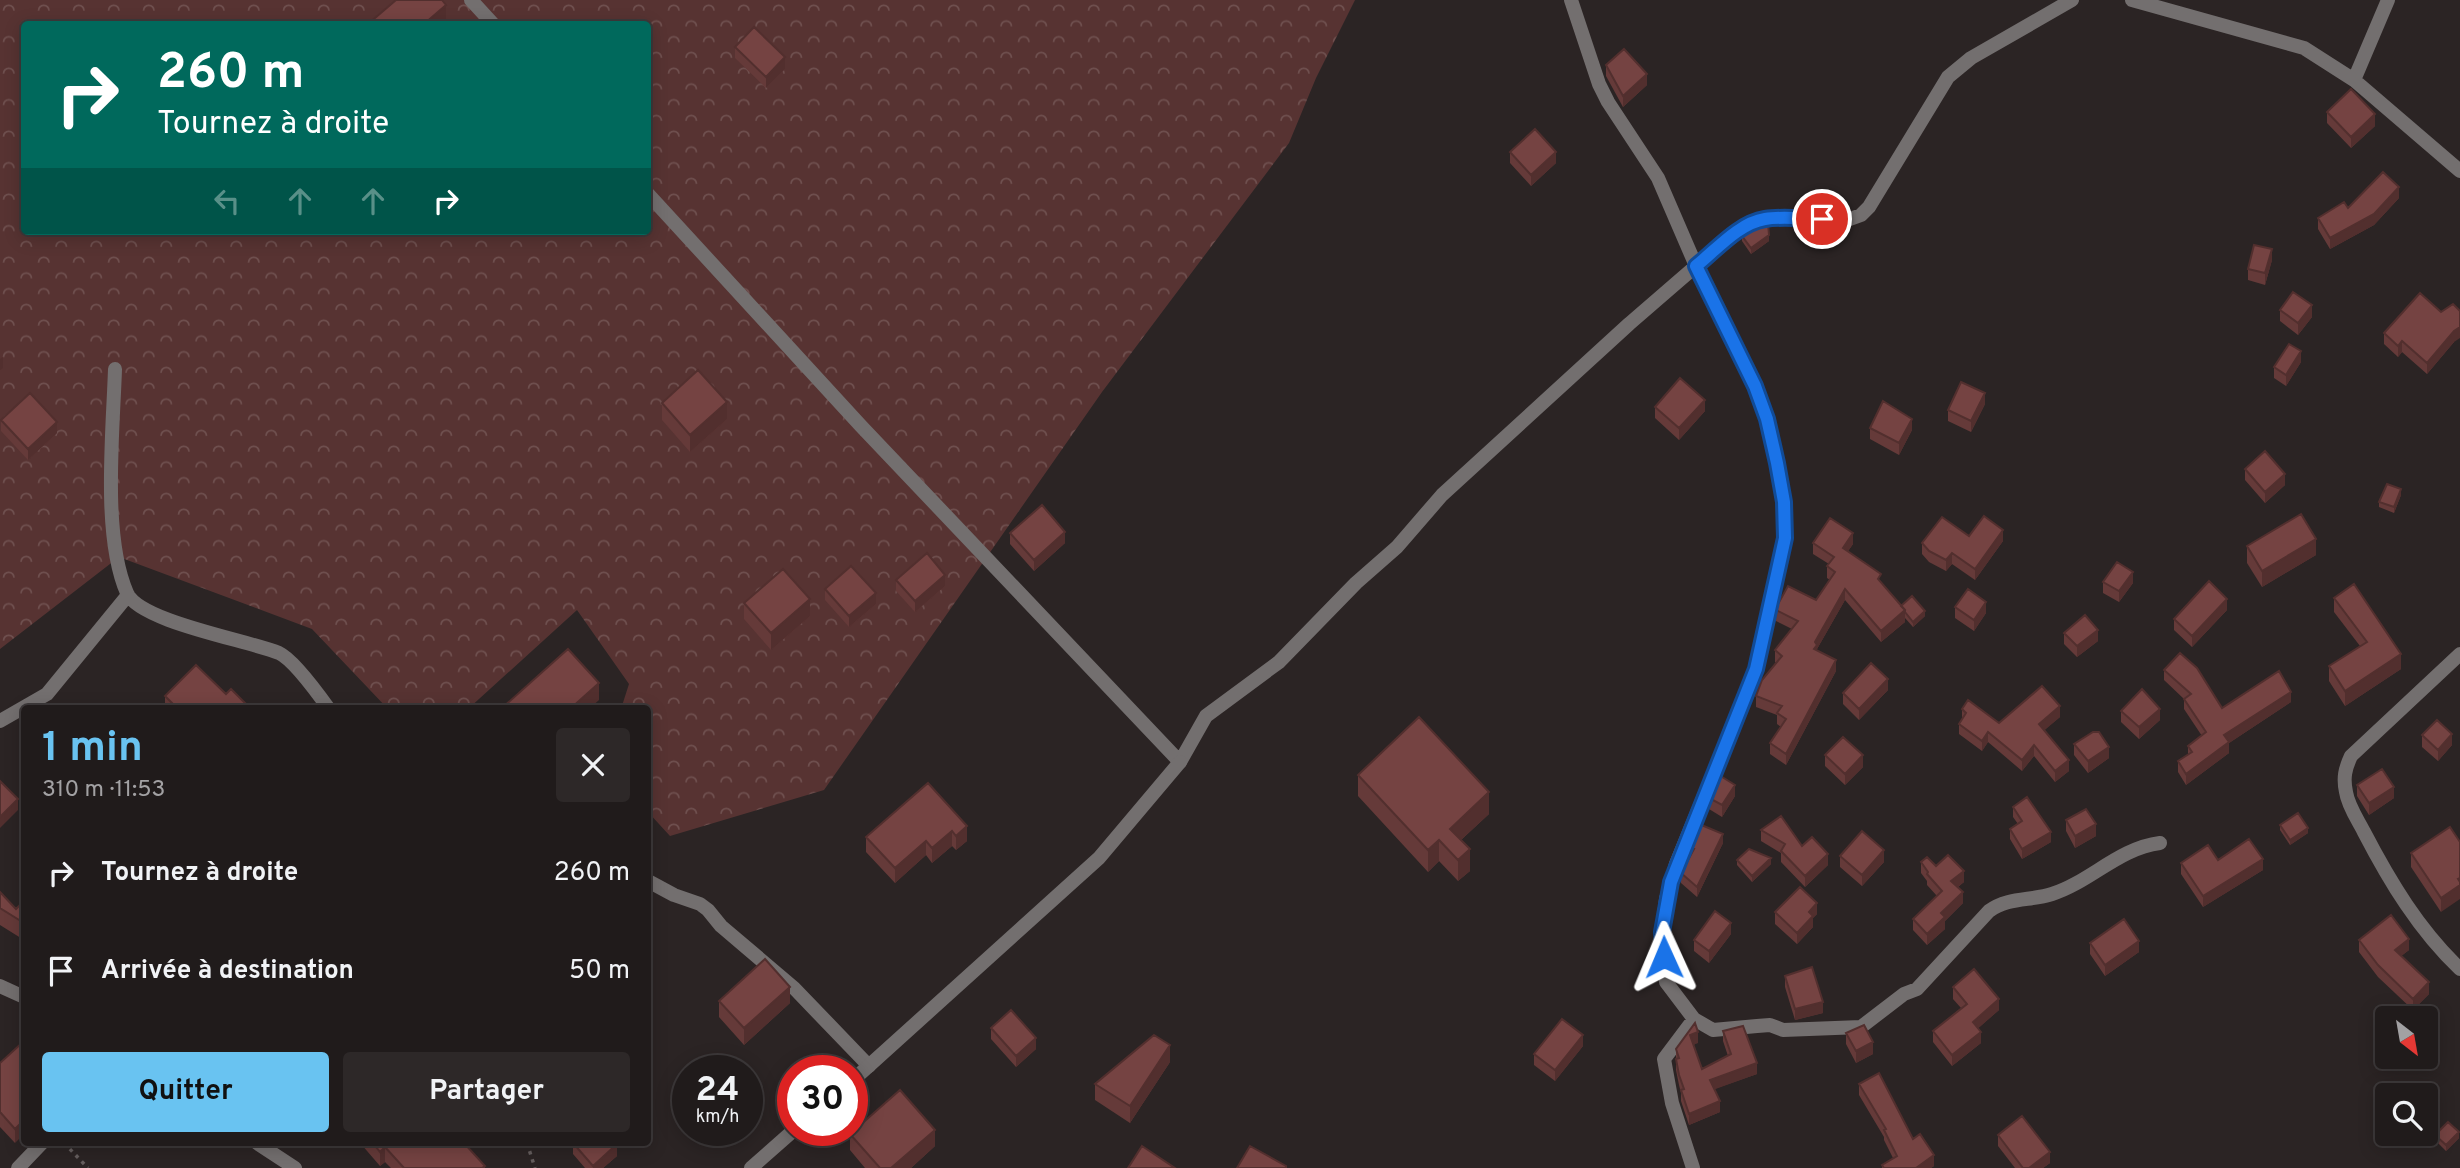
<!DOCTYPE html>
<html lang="fr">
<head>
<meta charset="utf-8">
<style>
	body { margin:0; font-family:Overpass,sans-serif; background:#2d2828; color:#f1f3f6; height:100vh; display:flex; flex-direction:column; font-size:26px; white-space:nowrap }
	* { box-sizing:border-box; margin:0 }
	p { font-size:23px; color:#a2a1a3 }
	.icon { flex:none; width:38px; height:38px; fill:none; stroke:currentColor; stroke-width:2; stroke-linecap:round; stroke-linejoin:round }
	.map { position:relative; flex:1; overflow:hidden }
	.side { position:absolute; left:21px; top:705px; width:630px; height:441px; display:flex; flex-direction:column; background:#201b1b; border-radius:7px; box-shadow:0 4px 18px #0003,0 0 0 2px #3d393a }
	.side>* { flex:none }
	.hud { position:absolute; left:21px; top:21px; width:630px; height:214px; border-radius:7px; box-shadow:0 4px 18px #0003,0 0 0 2px #3d393a; background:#00695c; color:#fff; overflow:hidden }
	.needle { width:46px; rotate:149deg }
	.tools { position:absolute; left:2375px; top:1006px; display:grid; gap:14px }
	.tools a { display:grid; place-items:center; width:63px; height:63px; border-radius:7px; background:#201b1b; box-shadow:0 4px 18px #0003,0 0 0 2px #3d393a; font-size:35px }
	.speed { position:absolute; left:672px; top:1055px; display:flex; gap:14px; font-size:35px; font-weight:700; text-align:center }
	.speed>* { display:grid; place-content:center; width:91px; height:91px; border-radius:50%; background:#201b1b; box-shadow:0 4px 18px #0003,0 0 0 2px #3d393a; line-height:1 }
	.speed small { font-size:18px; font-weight:400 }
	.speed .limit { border:10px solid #d22; background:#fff; color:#111 }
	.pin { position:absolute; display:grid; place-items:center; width:60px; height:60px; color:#fff; margin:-30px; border:4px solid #fff; border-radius:50%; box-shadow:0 2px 7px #0007 }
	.me { position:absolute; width:77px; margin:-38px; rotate:359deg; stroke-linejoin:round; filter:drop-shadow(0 0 5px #0008) }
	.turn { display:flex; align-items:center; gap:24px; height:147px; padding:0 21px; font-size:32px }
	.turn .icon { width:91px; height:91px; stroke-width:2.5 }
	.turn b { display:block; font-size:49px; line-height:60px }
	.lanes { display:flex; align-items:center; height:66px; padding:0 21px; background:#0003; justify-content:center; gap:35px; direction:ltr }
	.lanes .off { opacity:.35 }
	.round { display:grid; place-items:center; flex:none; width:74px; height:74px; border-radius:7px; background:#2d2828 }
	.summary { display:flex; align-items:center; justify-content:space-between; height:119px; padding:0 21px }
	h1 { font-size:42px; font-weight:700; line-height:52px; color:#69c3f1 }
	.action { display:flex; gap:14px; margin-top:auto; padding:14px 21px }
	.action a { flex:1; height:80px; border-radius:7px; background:#69c3f1; color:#111; font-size:28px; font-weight:700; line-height:80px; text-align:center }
	.action a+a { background:#2d2828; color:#f1f3f6 }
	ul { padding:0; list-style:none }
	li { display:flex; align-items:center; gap:21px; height:98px; padding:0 21px }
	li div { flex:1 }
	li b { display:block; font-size:26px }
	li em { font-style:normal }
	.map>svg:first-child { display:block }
	.forest { fill:url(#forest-crowns); fill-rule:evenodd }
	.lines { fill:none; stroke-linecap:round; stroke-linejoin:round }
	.path { stroke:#655e5e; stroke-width:3.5; stroke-dasharray:3.5 5; stroke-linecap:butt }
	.minor { stroke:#736f6f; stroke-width:14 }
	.tertiary { stroke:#736f6f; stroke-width:14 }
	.wall { fill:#653a39 }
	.shaded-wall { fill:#522f2e }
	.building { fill:#754342; stroke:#522f2e; stroke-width:2 }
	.route-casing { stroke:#114b97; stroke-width:18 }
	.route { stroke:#1a73e8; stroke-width:12 }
</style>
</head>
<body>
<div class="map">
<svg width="2460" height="1168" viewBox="0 0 2460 1168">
	<defs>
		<pattern id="forest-crowns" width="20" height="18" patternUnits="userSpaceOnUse" patternTransform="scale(1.75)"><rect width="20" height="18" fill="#573332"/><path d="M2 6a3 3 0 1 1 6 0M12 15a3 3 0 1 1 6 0" fill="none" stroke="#6f504f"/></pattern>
	</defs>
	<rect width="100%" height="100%" fill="#2b2424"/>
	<!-- forest -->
	<path class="forest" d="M0,0H1355L1316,78L1289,143L1102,392L824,790L670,836L648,812V709H621L629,684L577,610L468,709H388L312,629L119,557L0,649ZM24,24H648V231H24Z"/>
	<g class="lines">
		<!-- path -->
		<path class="path" d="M64,1143L88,1168
			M527,1143L535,1168"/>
		<!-- minor -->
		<path class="minor" d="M471,0L493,24
			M1571,0L1599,84L1608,102L1658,178L1696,266L1755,386L1767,419L1777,463L1784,502L1785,538L1756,669L1676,864L1666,899L1662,932L1666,982L1694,1019L1664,1059L1672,1103L1693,1168
			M2132,0L2304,48L2354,80L2460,171
			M2354,80L2388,0
			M648,194L861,426L1180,762L1206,716L1279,662L1356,583L1397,547L1442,495L1629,324L1696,266L1744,227L1767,219H1850L1861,215L1869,207L1948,77L1971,58L2072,0
			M115,369C113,432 102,536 127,593C140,622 247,640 279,653C294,660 319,695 329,709
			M2460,654L2351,756C2345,769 2343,778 2346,792C2348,806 2358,820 2364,832C2390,882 2419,930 2460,969
			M0,721L47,694L128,595
			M648,881L674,895L700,904L708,910L721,926L794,988L869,1066
			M0,986L24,997
			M1694,1019L1713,1030L1757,1026L1770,1025L1783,1030L1861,1027L1904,994L1917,989L1989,911C2008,897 2030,901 2052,894C2090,882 2119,848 2160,843
			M257,1143L295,1168
			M18,1168L42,1143"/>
		<!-- tertiary -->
		<path class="tertiary" d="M852,1081L1099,858L1180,762
			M751,1168L794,1130"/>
	</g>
	<!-- wall -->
	<path class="wall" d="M735,47L785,69L766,88L735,58Z
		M1606,65L1647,85L1623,107L1606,76Z
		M2327,112L2375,126L2351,148L2327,123Z
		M1510,152L1556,163L1531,186L1510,163Z
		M2399,198L2374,225L2330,249L2318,229V218L2348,208Z
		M1742,236L1769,241L1751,254L1742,241Z
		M2272,260L2265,285L2248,280V269Z
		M2280,310L2312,317L2298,335L2280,321Z
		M2384,333L2454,342L2427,374L2402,352L2398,357L2384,344Z
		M2301,362L2286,386L2274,378V367Z
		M662,403L727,419L690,452L662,420Z
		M1985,404L1971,432L1948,421V410Z
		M1655,407L1705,411L1679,440L1655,418Z
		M1,420L57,433L28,460L1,431Z
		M1870,428L1912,430L1899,455L1870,439Z
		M2245,469L2285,485L2265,503L2245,480Z
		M2401,495L2394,513L2379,507V502Z
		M1010,533L1065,543L1034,571L1010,544Z
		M1969,536L2003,541L1975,580L1952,564L1946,571L1929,562L1922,554V543Z
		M1813,543L1853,544L1848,551L1881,583L1901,606L1925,616L1913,627L1905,618V622L1881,642L1845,600L1817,649V651L1836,671L1786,765L1770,754V743L1781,727L1777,724V715L1756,707V696L1777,663L1775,662V650L1792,629L1776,621V610L1816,600L1830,580L1827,578V566L1829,564L1813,554Z
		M2247,546L2316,555L2262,587L2247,563Z
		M896,580L945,586L915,612L896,591Z
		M2103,582L2133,583L2119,602L2103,593Z
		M825,589L876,604L849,627L825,600Z
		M2334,598L2401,669L2345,706L2329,681V666L2360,646L2334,612Z
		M744,603L810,616L771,650L744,619Z
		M1955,607L1986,613L1974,631L1955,618Z
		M2227,610L2192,647L2174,630V619Z
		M2064,633L2098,641L2077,657L2064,644Z
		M2164,670L2222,708L2291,702L2229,743V753L2186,785L2178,772V761L2188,755V746L2202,736L2184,709V699L2164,680Z
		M1888,690L1859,720L1843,704V693Z
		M226,694L251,709H165V696Z
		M1962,709L1999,723L2060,717L2044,730L2069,771L2055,782L2034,756L2022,771L1988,742L1982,751L1959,734V724L1962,719Z
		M2121,711L2160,720L2139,739L2121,722Z
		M2422,735L2452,745L2438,761L2422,747Z
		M2074,744L2109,758L2088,773L2074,755Z
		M1825,755L1863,767L1845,785L1825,766Z
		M1358,775L1489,814L1461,840L1470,871L1458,881L1439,861L1428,872L1358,796Z
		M928,783L967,841L956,850L952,846L932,863L926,855L895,883L866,852V837Z
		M2357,785L2394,798L2369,815L2357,796Z
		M1735,796L1722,817L1709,809V798Z
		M2013,807L2051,842L2022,859L2010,839V829L2018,824L2013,817Z
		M2066,820L2096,836L2075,848L2066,831Z
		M2280,825L2308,833L2290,845L2280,830Z
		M2450,827L2441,912L2411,867V853Z
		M1761,830L1802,846L1828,865L1805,887L1781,862V853L1761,841Z
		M1723,843L1697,897L1681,883V873L1689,857V848Z
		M1840,856L1884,862L1862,886L1840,867Z
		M1737,860L1771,864L1752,882L1737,865Z
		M2218,860L2263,870L2203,907L2181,874V863Z
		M1921,862L1936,866L1964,882L1958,887L1963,903L1945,921V929L1927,945L1913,930V919L1937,896L1927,885V881L1921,873Z
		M0,892L16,909L24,901V940L0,925Z
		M1775,912L1817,914L1813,918V927L1797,944L1775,924Z
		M1731,934L1709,963L1694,951V940Z
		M2359,940L2409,950L2401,956L2429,994L2413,1010L2378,977L2359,952Z
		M2090,943L2139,952L2105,976L2090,954Z
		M1785,976L1823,1013L1795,1020L1785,987Z
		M1953,987L1999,1010L1978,1028L1981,1043L1952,1066L1933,1042V1031L1961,1008L1953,999Z
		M719,1001L790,1003L744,1045L719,1017Z
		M991,1028L1036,1049L1016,1067L991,1039Z
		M1723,1031L1757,1074L1714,1089L1720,1112L1689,1125L1681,1101V1093L1679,1085L1676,1070V1049L1698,1043L1693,1045L1702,1069L1728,1056L1723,1041Z
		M1846,1033L1873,1054L1856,1063L1846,1044Z
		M24,1041L15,1143L0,1127V1063Z
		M1583,1046L1555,1081L1534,1065V1054Z
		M1170,1062L1130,1123L1095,1100V1084Z
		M1859,1084L1913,1139L1934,1166L1931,1168H1882V1165L1893,1158L1884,1140V1137L1859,1095Z
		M850,1134L935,1146L911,1168H865L850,1150Z
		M1998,1135L2050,1163L2043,1168H2015L1998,1146Z
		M2435,1135L2459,1138L2446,1151L2435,1140Z
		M361,1143H472L468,1147L485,1168H391L385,1162L380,1166L361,1144Z
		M573,1143L617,1156L603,1168H585L573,1154Z"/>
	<!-- shaded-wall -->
	<path class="shaded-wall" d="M446,5V21L443,24H424Z
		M785,57V69L766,88V77Z
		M1647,74V85L1623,107V96Z
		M2375,114V126L2351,148V137Z
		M1556,152V163L1531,186V175Z
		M2399,187V198L2374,225L2330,249V238Z
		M1769,235V241L1751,254V248Z
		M2272,249V260L2265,285V273Z
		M2312,305V317L2298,335V323Z
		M2460,327V338L2454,342L2427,374V363L2454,331Z
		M2402,341V352L2398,357V346Z
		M2301,351V362L2286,386V375Z
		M3,357V368L0,370V359Z
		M1985,393V404L1971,432V421Z
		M1705,400V411L1679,440V428Z
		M727,402V419L690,452V435Z
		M1912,419V430L1899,455V443Z
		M57,422V433L28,460V449Z
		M2285,474V485L2265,503V492Z
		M2401,489V495L2394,513V507Z
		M2003,530V541L1975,580V569Z
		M1065,532V543L1034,571V560Z
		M1853,533V544L1843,559V548Z
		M2316,539V555L2262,587V571Z
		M1952,553V564L1946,571V560Z
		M2133,572V583L2119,602V591Z
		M945,575V586L915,612V601Z
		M1845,589V600L1817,649V656L1814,660L1815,642Z
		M876,593V604L849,627V616Z
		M810,599V616L771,650V633Z
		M2227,599V610L2192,647V636Z
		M1986,602V613L1974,631V620Z
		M1905,610V622L1881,642V631Z
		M1925,611V616L1913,627V622Z
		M2098,630V641L2077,657V646Z
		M2401,654V669L2345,706V691Z
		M1836,660V671L1786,765V754Z
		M1888,679V690L1859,720V709Z
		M599,683V700L589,709H570Z
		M2291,692V702L2229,743V753L2186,785V774L2224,735Z
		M2060,706V717L2039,735V724Z
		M2160,709V720L2139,739V727Z
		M1988,732V742L1982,751V741Z
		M2452,734V745L2438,761V750Z
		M2034,745V756L2022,771V760Z
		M2109,747V758L2088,773V761Z
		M1863,755V767L1845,785V774Z
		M2069,760V771L2055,782V771Z
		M1735,785V796L1722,817V805Z
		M2394,787V798L2369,815V803Z
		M1489,792V814L1450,850V829Z
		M18,799V810L0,828V817Z
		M2096,824V836L2075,848V836Z
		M967,826V841L956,850V836Z
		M2308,828V833L2290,845V840Z
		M952,831V846L932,863V848Z
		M2051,832V842L2022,859V849Z
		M1723,834V843L1697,897V887Z
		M1439,840V861L1428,872V850Z
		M926,841V855L895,883V868Z
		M1470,849V871L1458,881V860Z
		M1884,850V862L1862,886V875Z
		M1828,854V865L1805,887V876Z
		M1771,858V864L1752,882V876Z
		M2263,859V870L2203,907V896Z
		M1964,871V882L1951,892V881Z
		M2460,878V899L2441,912V898Z
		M1963,892V903L1945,921V929L1927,945V934L1941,913Z
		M1817,903V914L1813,918V927L1797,944V933L1809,912Z
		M1731,923V934L1709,963V951Z
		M2409,939V950L2395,961V950Z
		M2139,941V952L2105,976V965Z
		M2429,982V994L2413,1010V999Z
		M790,987V1003L744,1045V1028Z
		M1999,999V1010L1973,1033V1022Z
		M1823,1002V1013L1795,1020V1009Z
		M1698,1032V1043L1690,1046V1035Z
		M1981,1032V1043L1952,1066V1055Z
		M1583,1035V1046L1555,1081V1070Z
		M1036,1038V1049L1016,1067V1056Z
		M1873,1042V1054L1856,1063V1051Z
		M1170,1045V1062L1130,1123V1106Z
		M1757,1063V1074L1710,1091V1080Z
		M1720,1101V1112L1689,1125V1114Z
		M24,1120V1134L15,1143V1129Z
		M935,1130V1146L911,1168H891Z
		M2459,1132V1138L2446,1151V1145Z
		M617,1144V1156L603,1168H593V1166Z
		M385,1147V1162L380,1166V1152Z
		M2050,1152V1163L2043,1168H2029Z
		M1934,1155V1166L1931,1168H1916Z"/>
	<!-- building -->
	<path class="building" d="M396,0H442L446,5L424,24H368Z
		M754,27L785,57L766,77L735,47Z
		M1624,49L1647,74L1623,96L1606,65Z
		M2351,89L2375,114L2351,137L2327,112Z
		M1535,129L1556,152L1531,175L1510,152Z
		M2383,172L2399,187L2374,214L2330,238L2318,218L2344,202L2348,208Z
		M1768,223L1769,235L1751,248L1742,236L1749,230Z
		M2254,245L2272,249L2265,273L2248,269Z
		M2293,292L2312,305L2298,323L2280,310Z
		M2420,293L2441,312L2453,304L2460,311V327L2454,331L2427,363L2402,341L2398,346L2384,333Z
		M2289,344L2301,351L2286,375L2274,367Z
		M698,370L727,402L690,435L662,403Z
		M1680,378L1705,400L1679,428L1655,407Z
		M1961,382L1985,393L1971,421L1948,410Z
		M30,393L57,422L28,449L1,420Z
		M1883,401L1912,419L1899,443L1870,428Z
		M2265,451L2285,474L2265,492L2245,469Z
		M2387,484L2401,489L2394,507L2379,502Z
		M1042,505L1065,532L1034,560L1010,533Z
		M2301,514L2316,539L2262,571L2247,546Z
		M1984,516L2003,530L1975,569L1952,553L1946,560L1929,551L1922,543L1942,517L1969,536Z
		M1830,518L1853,533L1843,548L1881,574L1878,579L1905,610L1881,631L1845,589L1815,642L1817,645L1814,649L1836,660L1786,754L1770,743L1786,719L1777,713L1782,706L1756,696L1762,680L1782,656L1775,650L1798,621L1776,610L1778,604L1788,586L1816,600L1835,572L1827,566L1834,557L1813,543Z
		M927,553L945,575L915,601L896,580Z
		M2117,562L2133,572L2119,591L2103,582Z
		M851,566L876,593L849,616L825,589Z
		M783,569L810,599L771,633L744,603Z
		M2209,581L2227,599L2192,636L2174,619Z
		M2354,584L2401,654L2345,691L2329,666L2367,642L2334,598Z
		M1968,589L1986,602L1974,620L1955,607Z
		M1912,596L1925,611L1913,622L1905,612V610L1901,606Z
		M2085,615L2098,630L2077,646L2064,633Z
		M568,649L599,683L570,709H501Z
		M2180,653L2197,668L2222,708L2279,671L2291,692L2224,735L2229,742L2186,774L2178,761L2192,752L2188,746L2206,732L2184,699L2191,694L2164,670Z
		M1871,663L1888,679L1859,709L1843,693Z
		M196,665L226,694L231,689L251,709H178L165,696Z
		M2042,686L2060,706L2039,724L2069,760L2055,771L2034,745L2022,760L1988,732L1982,741L1959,724L1966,713L1962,709L1968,700L1999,723Z
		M2142,689L2160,709L2139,727L2121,711Z
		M1419,717L1489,792L1450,829L1470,849L1458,860L1439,840L1428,850L1358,775Z
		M2437,720L2452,734L2438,750L2422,735Z
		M2093,732H2099L2109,747L2088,761L2074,744Z
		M1843,737L1863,755L1845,774L1825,755Z
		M2382,769L2394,787L2369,803L2357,785Z
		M1719,775L1735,785L1722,805L1709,798Z
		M0,781L18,799L0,817Z
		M928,783L967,826L956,836L952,831L932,848L926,841L895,868L866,837Z
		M2027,797L2051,832L2022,849L2010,829L2022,821L2013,807Z
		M2086,809L2096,824L2075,836L2066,820Z
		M2298,813L2308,828L2290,840L2280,825Z
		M1781,816L1802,846L1812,837L1828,854L1805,876L1781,851L1785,844L1761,830Z
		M1699,824L1723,834L1697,887L1681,873L1694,849L1689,848Z
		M2450,827L2460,842V878L2458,879L2460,882V885L2441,898L2411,853Z
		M1862,831L1884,850L1862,875L1840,856Z
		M2249,839L2263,859L2203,896L2181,863L2208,845L2218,860Z
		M1749,849L1771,858L1752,876L1737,860Z
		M1948,855L1964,871L1951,881L1963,892L1941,913L1945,917L1927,934L1913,919L1942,891L1927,874L1928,872L1921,862L1927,857L1936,866Z
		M1800,887L1817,903L1809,912L1813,916L1797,933L1775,912Z
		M0,892L16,909L24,901V923L0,908Z
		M1715,911L1731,923L1709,951L1694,940Z
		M2391,915L2409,939L2395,950L2429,982L2413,999L2378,965L2359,940Z
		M2124,919L2139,941L2105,965L2090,943Z
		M765,959L790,987L744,1028L719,1001Z
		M1812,967L1823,1002L1795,1009L1785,976Z
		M1974,969L1999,999L1973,1022L1981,1032L1952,1055L1933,1031L1967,1004L1953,987Z
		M1011,1010L1036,1038L1016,1056L991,1028Z
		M1562,1019L1583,1035L1555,1070L1534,1054Z
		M1695,1023L1698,1032L1690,1035L1702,1069L1731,1054L1723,1031L1743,1026L1757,1063L1710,1080L1720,1101L1689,1114L1681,1090L1684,1089L1679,1075L1676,1059L1679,1058L1676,1049Z
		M1864,1025L1873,1042L1856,1051L1846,1033Z
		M1154,1035L1170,1045L1130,1106L1095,1084Z
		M24,1041V1120L15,1129L0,1112V1063Z
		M1879,1073L1913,1139L1920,1134L1934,1155L1916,1168H1884L1882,1165L1897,1156L1884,1130L1886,1129L1859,1084Z
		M900,1090L935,1130L891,1168H880L850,1134Z
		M2022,1116L2050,1152L2029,1168H2023L1998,1135Z
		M2448,1122L2459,1132L2446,1145L2435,1135Z
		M373,1143H464L485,1166L482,1168H404L385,1147L380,1152Z
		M573,1143H615L617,1144L593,1166Z
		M1142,1146L1175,1168H1128Z
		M1250,1146L1286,1166V1168H1237Z"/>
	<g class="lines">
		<defs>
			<path id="route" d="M1664,957L1662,932L1671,882L1756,669L1785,538L1784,502L1777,463L1767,419L1755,386L1696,266C1716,250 1739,223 1765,219C1783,216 1804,219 1822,219"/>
		</defs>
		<!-- route casing -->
		<use href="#route" class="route-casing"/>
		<!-- route -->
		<use href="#route" class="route"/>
	</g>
</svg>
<div class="tools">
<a><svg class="needle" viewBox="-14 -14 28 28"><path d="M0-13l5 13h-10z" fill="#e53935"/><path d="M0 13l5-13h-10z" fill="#a2a1a3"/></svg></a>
<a><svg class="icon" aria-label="search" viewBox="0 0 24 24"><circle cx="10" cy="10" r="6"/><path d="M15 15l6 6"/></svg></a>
</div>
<div class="speed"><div>24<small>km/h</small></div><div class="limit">30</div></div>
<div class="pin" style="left:1822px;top:219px;background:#d93025"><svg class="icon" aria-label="arrive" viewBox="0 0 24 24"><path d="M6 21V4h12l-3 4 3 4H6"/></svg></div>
<svg class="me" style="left:1664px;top:957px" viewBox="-20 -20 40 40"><path d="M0-17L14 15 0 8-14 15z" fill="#1a73e8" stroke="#fff" stroke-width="4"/></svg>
<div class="hud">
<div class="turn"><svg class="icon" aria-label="right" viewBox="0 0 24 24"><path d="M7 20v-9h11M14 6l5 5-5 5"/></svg><div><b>260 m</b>Tournez à droite</div></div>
<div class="lanes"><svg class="icon off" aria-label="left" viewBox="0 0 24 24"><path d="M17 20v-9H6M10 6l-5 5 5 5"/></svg><svg class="icon off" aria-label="ahead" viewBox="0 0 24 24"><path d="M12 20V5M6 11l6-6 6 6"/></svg><svg class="icon off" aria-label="ahead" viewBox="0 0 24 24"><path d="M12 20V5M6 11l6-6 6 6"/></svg><svg class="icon" aria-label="right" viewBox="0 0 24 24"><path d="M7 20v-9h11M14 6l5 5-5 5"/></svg></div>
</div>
<section class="side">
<div class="summary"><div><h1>1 min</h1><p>310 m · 11:53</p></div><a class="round"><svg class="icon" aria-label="close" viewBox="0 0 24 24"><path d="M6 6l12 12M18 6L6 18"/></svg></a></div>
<ul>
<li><svg class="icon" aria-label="right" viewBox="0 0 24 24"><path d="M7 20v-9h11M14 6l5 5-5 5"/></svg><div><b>Tournez à droite</b></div><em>260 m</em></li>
<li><svg class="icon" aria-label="arrive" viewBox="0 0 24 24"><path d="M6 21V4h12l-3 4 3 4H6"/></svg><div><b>Arrivée à destination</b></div><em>50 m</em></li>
</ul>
<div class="action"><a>Quitter</a><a>Partager</a></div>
</section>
</div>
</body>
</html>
